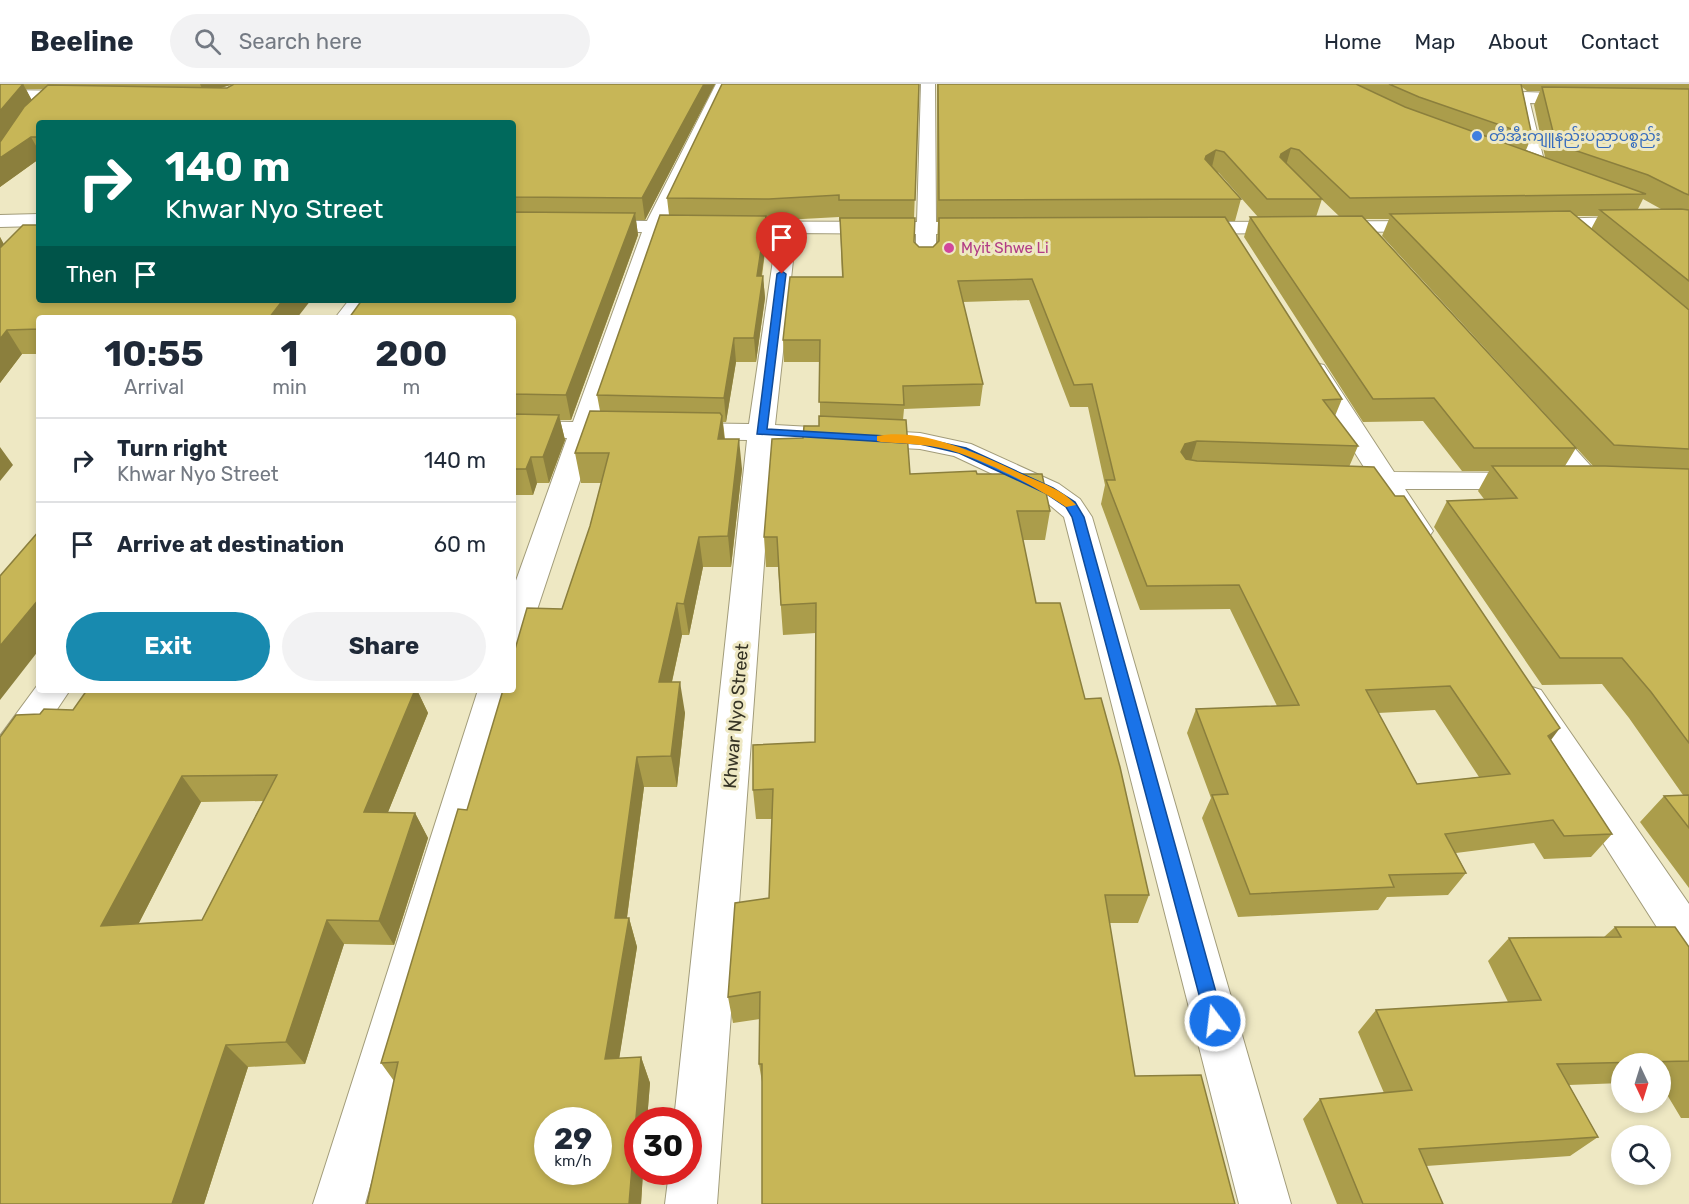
<!DOCTYPE html>
<html lang="en">
<head>
<meta charset="utf-8">
<style>
	body { margin:0; font-family:Rubik,"Noto Sans Myanmar",sans-serif; background:#f2f2f3; color:#1f2937; height:100vh; display:flex; flex-direction:column; font-size:22px; white-space:nowrap }
	* { box-sizing:border-box; margin:0 }
	p { font-size:20px; color:#747a83 }
	.icon { flex:none; width:33px; height:33px; fill:none; stroke:currentColor; stroke-width:2; stroke-linecap:round; stroke-linejoin:round }
	.map { position:relative; flex:1; overflow:hidden }
	.side { position:absolute; left:36px; top:231px; width:480px; height:378px; display:flex; flex-direction:column; background:#fff; border-radius:6px; box-shadow:0 3px 9px #0003 }
	.side>* { flex:none }
	.guide { position:absolute; left:36px; top:36px; width:480px; height:183px; border-radius:6px; box-shadow:0 3px 9px #0003; background:#00695c; color:#fff; overflow:hidden }
	.needle { width:39px; rotate:176deg }
	.tools { position:absolute; left:1611px; top:969px; display:grid; gap:12px }
	.tools a { display:grid; place-items:center; width:60px; height:60px; border-radius:50%; background:#fff; box-shadow:0 3px 9px #0003; font-size:30px }
	.speed { position:absolute; left:534px; top:1023px; display:flex; gap:12px; font-size:30px; font-weight:700; text-align:center }
	.speed>* { display:grid; place-content:center; width:78px; height:78px; border-radius:50%; background:#fff; box-shadow:0 3px 9px #0003; line-height:1 }
	.speed small { font-size:15px; font-weight:400 }
	.speed .limit { border:9px solid #d22; background:#fff; color:#111 }
	.pin { position:absolute; display:grid; place-items:center; width:51px; height:51px; color:#fff; margin:-62px -26px; border-radius:50% 50% 50% 0; rotate:-45deg; box-shadow:0 0 6px #0007 }
	.pin .icon { rotate:45deg }
	.me { position:absolute; width:66px; margin:-33px; rotate:345deg; stroke-linejoin:round; filter:drop-shadow(0 0 4px #0008) }
	.turn { display:flex; align-items:center; gap:21px; height:126px; padding:0 30px; font-size:27px }
	.turn .icon { width:78px; height:78px; stroke-width:2.5 }
	.turn b { display:block; font-size:42px; line-height:51px }
	.then { display:flex; align-items:center; height:57px; padding:0 30px; background:#0003; gap:12px; font-size:22px }
	.eta { display:flex; justify-content:space-evenly; align-items:center; height:102px; text-align:center }
	.eta b { font-size:36px; font-weight:700; line-height:42px }
	.cta { display:flex; gap:12px; margin-top:auto; padding:12px 30px }
	.cta a { flex:1; height:69px; border-radius:36px; background:#188aaf; color:#fff; font-size:24px; font-weight:700; line-height:69px; text-align:center }
	.cta a+a { background:#f2f2f3; color:#1f2937 }
	ul { padding:0; list-style:none }
	li { display:flex; align-items:center; gap:18px; height:84px; padding:0 30px; border-top:2px solid #e0e1e3 }
	li div { flex:1 }
	li b { display:block; font-size:22px }
	li em { font-style:normal }
	header { display:flex; align-items:center; gap:36px; box-sizing:border-box; height:84px; padding:0 30px; background:#fff; border-bottom:2px solid #e0e1e3 }
	header strong { font-size:28px }
	nav { display:flex; gap:33px; margin-inline-start:auto; font-size:21px }
	.search { width:420px; height:54px; background:#f2f2f3; display:flex; align-items:center; gap:15px; box-sizing:border-box; padding:0 21px; border-radius:33px; color:#747a83; font-size:22px }
	.map>svg:first-child { display:block }
	.lines { fill:none; stroke-linecap:round; stroke-linejoin:round }
	.minor-casing { stroke:#a29c7a; stroke-width:2 }
	.minor { fill:#fff; fill-rule:evenodd }
	.wall { fill:#ab9d4b; fill-rule:evenodd }
	.shaded-wall { fill:#8b7f3d }
	.building { fill:#c7b657; stroke:#8b7f3d; stroke-width:1.5; fill-rule:evenodd }
	.route { fill:#1a73e8; stroke:#114b97; stroke-width:1.5 }
	.slow { fill:#f59e0b }
	.shop-dot { fill:#3f7fe0; stroke:#eee8c3; stroke-width:2 }
	.hotel-dot { fill:#d1479c; stroke:#eee8c3; stroke-width:2 }
	.labels { text-anchor:middle; dominant-baseline:central; stroke-width:6; stroke-linejoin:round; paint-order:stroke }
	.far-shop-label { font-size:15px; fill:#366cbe; stroke:#eee8c3; text-anchor:start }
	.far-hotel-label { font-size:15px; fill:#b23c85; stroke:#eee8c3; text-anchor:start }
	.street-label { font-size:18px; fill:#353325; stroke:#eee8c3 }
</style>
</head>
<body>
<header>
<strong>Beeline</strong>
<div class="search"><svg class="icon" aria-label="search" viewBox="0 0 24 24"><circle cx="10" cy="10" r="6"/><path d="M15 15l6 6"/></svg>Search here</div>
<nav><a>Home</a><a>Map</a><a>About</a><a>Contact</a></nav>
</header>
<div class="map">
<svg width="1689" height="1120" viewBox="0 0 1689 1120">
	<rect width="100%" height="100%" fill="#eee8c3"/>
	<g class="lines">
		<defs>
			<path id="minor" d="M716,0H730L666,137L917,138L921,0H935L936,138H983L993,144L983,150H936V166L933,170H919L916,166V150L796,149L775,341L920,349L971,360L1059,400L1080,415L1092,433L1291,1120H1239L1064,433L1039,412L954,372L920,365L773,357L717,1120H665L669,1088H688V1036H674L747,356L680,355L671,353L667,347L671,341L680,339L749,340L777,149L661,148L599,339L637,341L641,347L637,353L594,354L529,550L525,558L513,561V505L567,354L513,353V337L573,338L642,148H513V136L647,137Z
				M0,6L80,7L88,12L80,17L0,16Z
				M1521,8L1580,10L1588,15L1580,20L1530,19L1546,85L1537,90L1528,85L1513,13Z
				M39,130V142L0,143V131Z
				M1669,132L1689,137V149L1669,144L1542,147L1532,141L1542,135Z
				M1430,137L1440,143L1437,147L1188,150L1178,144L1188,138Z
				M349,216H371L358,234H335Z
				M1315,279L1324,281L1394,388L1527,389L1537,391L1541,397L1537,403L1527,405H1405L1433,447L1428,454L1418,456L1408,454L1377,404L1358,402L1354,396L1358,390L1367,388L1303,286L1306,281Z
				M1539,333L1548,335L1599,391L1603,397L1599,403L1589,405L1579,403L1530,347L1526,341L1530,335Z
				M39,599V606H70L13,691L0,696V652Z
				M1529,602L1541,606L1689,820V875L1674,870L1517,624L1512,615L1517,606Z
				M478,606H512L365,1120H313Z"/>
		</defs>
		<!-- minor casing -->
		<use href="#minor" class="minor-casing"/>
		<!-- minor -->
		<use href="#minor" class="minor"/>
	</g>
	<!-- wall -->
	<path class="wall" d="M0,0H715L645,136H636L638,151L571,336H560L565,356L549,399H537L533,411H513V39H39V75L0,103ZM234,0L227,4H219ZM26,5H43L31,16Z
		M919,0L914,134V158L919,163H933L937,158L938,138H937V0H1689V804L1640,738L1664,712L1683,711L1629,634L1602,600L1542,601L1434,443L1447,417L1484,415L1478,407L1489,387H1462L1423,337L1363,338L1244,153L1250,133H1258L1219,89L1217,88L1241,115L1235,137H1227L1342,315L1335,332L1358,362L1349,383L1551,656L1612,750L1591,773L1544,775L1534,759L1456,769L1466,789L1448,811L1387,813L1378,826L1238,833L1202,734L1211,714L1187,649L1196,625L1277,622L1230,525L1140,526L1101,420L1105,401L1088,323H1070L1029,216L963,218L983,300L980,322L904,325L903,336L910,390H977L1050,427L1045,456H1023L1036,519L1085,615L1149,811L1138,839H1110L762,998L759,980L760,935L733,939L728,913L769,814L772,735H756L753,706L815,658L816,549L783,551L778,483H766L764,453L803,354L819,342L820,332V278H784L783,256L842,193L840,137H839V133L766,137L767,153L762,192H763L765,214L756,278H736L726,338H723L725,355L742,385L731,483H703L689,551H682L672,598L685,629L677,703H644L627,834H629L637,863L619,974L641,973L650,999L647,1036H638V1088H643L641,1120L394,997L381,979L467,726L562,525L590,442L601,399H581L575,369L600,327L597,311L669,131L667,114ZM1522,3L1527,7H1540L1534,21L1545,73L1526,66L1532,52ZM1317,111L1340,133H1316L1322,115ZM1643,115L1661,125H1638ZM1575,132H1598L1591,145ZM1365,135H1389L1382,152L1593,382H1565L1576,364ZM1435,626L1479,693L1417,700L1378,629Z
		M0,153L39,234V270H22L0,299Z
		M417,606L428,629L388,728L415,729L428,754L394,861L344,860L305,980L248,983L204,1120H0L40,630L73,626ZM263,717L202,836L139,839L201,718Z
		M1615,843L1689,863V1034H1681L1660,999V980H1622V999L1569,1001L1598,1053L1570,1072L1426,1082L1443,1120H1337L1303,1035L1320,1015L1384,1009L1358,948L1376,926L1508,918L1488,877L1509,854L1604,853Z"/>
	<!-- shaded-wall -->
	<path class="shaded-wall" d="M23,0L33,18L0,59V27Z
		M200,0H234L204,9Z
		M704,0H715L645,136L642,114Z
		M31,53L39,67V75L0,103V74Z
		M1291,64L1285,85L1275,90L1281,70Z
		M1216,66L1211,87L1201,92L1206,72Z
		M635,129L638,151L571,336L566,311Z
		M766,132L767,153L758,214L757,192Z
		M0,153L6,164L0,171Z
		M763,192L765,214L756,278L754,254Z
		M283,216H311L297,234H269Z
		M7,246L22,270L0,299V255Z
		M734,254L736,278L726,338L724,314Z
		M559,331L565,356L549,399L543,373Z
		M722,332L725,361L718,355Z
		M739,355L742,385L731,483L728,452Z
		M1197,357L1190,380L1181,368L1185,360Z
		M0,363L13,381L0,397Z
		M531,373L537,399L533,411L526,385Z
		M699,453L703,483L689,551L684,520Z
		M39,515V566L0,616V562Z
		M677,519L682,551L665,629L659,598Z
		M680,598L685,629L677,703L671,672Z
		M415,606H417L428,629L378,753L364,728Z
		M1560,644L1542,668L1548,652Z
		M637,673L644,703L623,863L615,834Z
		M182,692L201,718L125,866L101,842Z
		M415,729L428,754L394,861L379,837Z
		M629,834L637,863L615,1001L605,975Z
		M327,836L344,860L305,980L286,958Z
		M226,961L248,983L204,1120H172Z
		M641,973L650,999L647,1036H638V1088H643L641,1120H629Z"/>
	<!-- building -->
	<path class="building" d="M0,0H23L0,27Z
		M234,0H704L642,114L513,113V39H39V53H31L0,74V58L24,23L48,1L227,4Z
		M722,0H919L915,116H839V111L769,115L667,114Z
		M938,0H1356L1405,23L1646,110L1350,114L1299,66L1291,64L1281,70L1280,73L1322,115H1267L1224,68L1216,66L1206,72L1205,75L1241,115L939,116Z
		M1389,0H1521L1532,52L1419,13Z
		M1542,3L1689,5V111L1684,109L1648,91L1556,60Z
		M1681,125L1689,126V197L1600,126Z
		M1570,127L1689,226V365L1614,361L1390,130Z
		M513,128L635,129L566,311L513,310V234H349L362,216H513Z
		M660,131L766,132L757,192H763L754,254H734L724,314L597,311Z
		M1362,132L1576,364H1474L1434,314L1373,315L1250,133Z
		M1225,133L1342,315L1323,316L1358,362L1197,357L1185,360L1181,368L1186,375L1197,377L1374,383L1395,412H1404L1560,644L1548,652L1612,750L1564,752L1553,736L1445,750L1466,789L1389,791L1394,803L1250,810L1212,711L1228,710L1196,625L1299,621L1239,501L1147,502L1106,396H1115L1092,300L1074,301L1032,195L958,197L983,300L903,302L904,321L819,318L820,256H783L790,193H843L840,134H915L914,158L919,163H933L939,157V134ZM1450,602L1510,690L1417,700L1366,606Z
		M23,141H39V216H283L269,234H39V245L7,246L0,255V164Z
		M590,327L720,329L722,332L718,355H739L728,452L699,453L684,520L677,519L659,598H680L671,672L637,673L615,834H629L605,975L641,973L629,1120H367L398,978L381,979L458,725L467,726L503,606H513V572L527,524L562,525L590,442L609,369H575ZM548,1036H598V1088H548Z
		M513,330L559,331L543,373H531L526,385H513Z
		M819,332L906,336L910,390L976,387L977,390H1042L1050,427H1017L1036,519H1060L1085,615L1101,614L1120,683L1149,811H1105L1135,992L1201,991L1235,1120H762V980H759L760,908L728,913L735,819L769,814L773,705L753,706V661L815,658L816,519L781,521L777,453H764L772,355L803,354L804,342H819Z
		M1492,382H1605L1689,385V659L1651,608L1622,574H1560L1447,417L1517,414Z
		M39,447V515L0,562V492Z
		M87,606H415L364,728L415,729L379,837L327,836L286,958L226,961L172,1120H0V653L16,631L40,630L44,625L73,626ZM277,691L202,836L101,842L182,692Z
		M1689,711V744L1664,712Z
		M1615,843H1675L1689,863V977L1557,980L1598,1053L1419,1065L1443,1120H1363L1320,1015L1412,1006L1376,926L1541,916L1509,854L1621,853Z"/>
	<!-- route -->
	<path class="route" d="M782,187L786,190L767,345L920,354L966,364L1053,404L1075,418L1084,433L1224,937L1222,943L1215,946L1208,943L1206,937L1072,433L1066,423L1045,409L959,369L920,360L757,350L777,190Z"/>
	<!-- slow -->
	<path class="slow" d="M877,352C924,343 983,372 1024,391C1042,399 1063,406 1076,421L1066,423C1036,403 994,381 959,369C934,360 907,360 881,358L877,357Z"/>
	<!-- markers -->
	<circle class="shop-dot" cx="1477" cy="52" r="6"/>
	<circle class="hotel-dot" cx="949" cy="164" r="6"/>
	<g class="labels">
		<!-- far-shop labels -->
		<g class="far-shop-label">
			<text x="1489" y="52">တီအီးကျူနည်းပညာပစ္စည်း</text>
		</g>
		<!-- far-hotel labels -->
		<g class="far-hotel-label">
			<text x="961" y="164">Myit Shwe Li</text>
		</g>
		<!-- street labels -->
		<g class="street-label">
			<text transform="translate(736 632) rotate(-85)">Khwar Nyo Street</text>
		</g>
	</g>
</svg>
<div class="tools">
<a><svg class="needle" viewBox="-14 -14 28 28"><path d="M0-13l5 13h-10z" fill="#e53935"/><path d="M0 13l5-13h-10z" fill="#747a83"/></svg></a>
<a><svg class="icon" aria-label="search" viewBox="0 0 24 24"><circle cx="10" cy="10" r="6"/><path d="M15 15l6 6"/></svg></a>
</div>
<div class="speed"><div>29<small>km/h</small></div><div class="limit">30</div></div>
<div class="pin" style="left:782px;top:190px;background:#d93025"><svg class="icon" aria-label="arrive" viewBox="0 0 24 24"><path d="M6 21V4h12l-3 4 3 4H6"/></svg></div>
<svg class="me" style="left:1215px;top:937px" viewBox="-20 -20 40 40"><circle r="17" fill="#1a73e8" stroke="#fff" stroke-width="3"/><path d="M0-11L8 9 0 5-8 9z" fill="#fff"/></svg>
<div class="guide">
<div class="turn"><svg class="icon" aria-label="right" viewBox="0 0 24 24"><path d="M7 20v-9h11M14 6l5 5-5 5"/></svg><div><b>140 m</b>Khwar Nyo Street</div></div>
<div class="then">Then<svg class="icon" aria-label="arrive" viewBox="0 0 24 24"><path d="M6 21V4h12l-3 4 3 4H6"/></svg></div>
</div>
<section class="side">
<div class="eta">
<div><b>10:55</b><p>Arrival</p></div>
<div><b>1</b><p>min</p></div>
<div><b>200</b><p>m</p></div>
</div>
<ul>
<li><svg class="icon" aria-label="right" viewBox="0 0 24 24"><path d="M7 20v-9h11M14 6l5 5-5 5"/></svg><div><b>Turn right</b><p>Khwar Nyo Street</p></div><em>140 m</em></li>
<li><svg class="icon" aria-label="arrive" viewBox="0 0 24 24"><path d="M6 21V4h12l-3 4 3 4H6"/></svg><div><b>Arrive at destination</b></div><em>60 m</em></li>
</ul>
<div class="cta"><a>Exit</a><a>Share</a></div>
</section>
</div>
</body>
</html>
